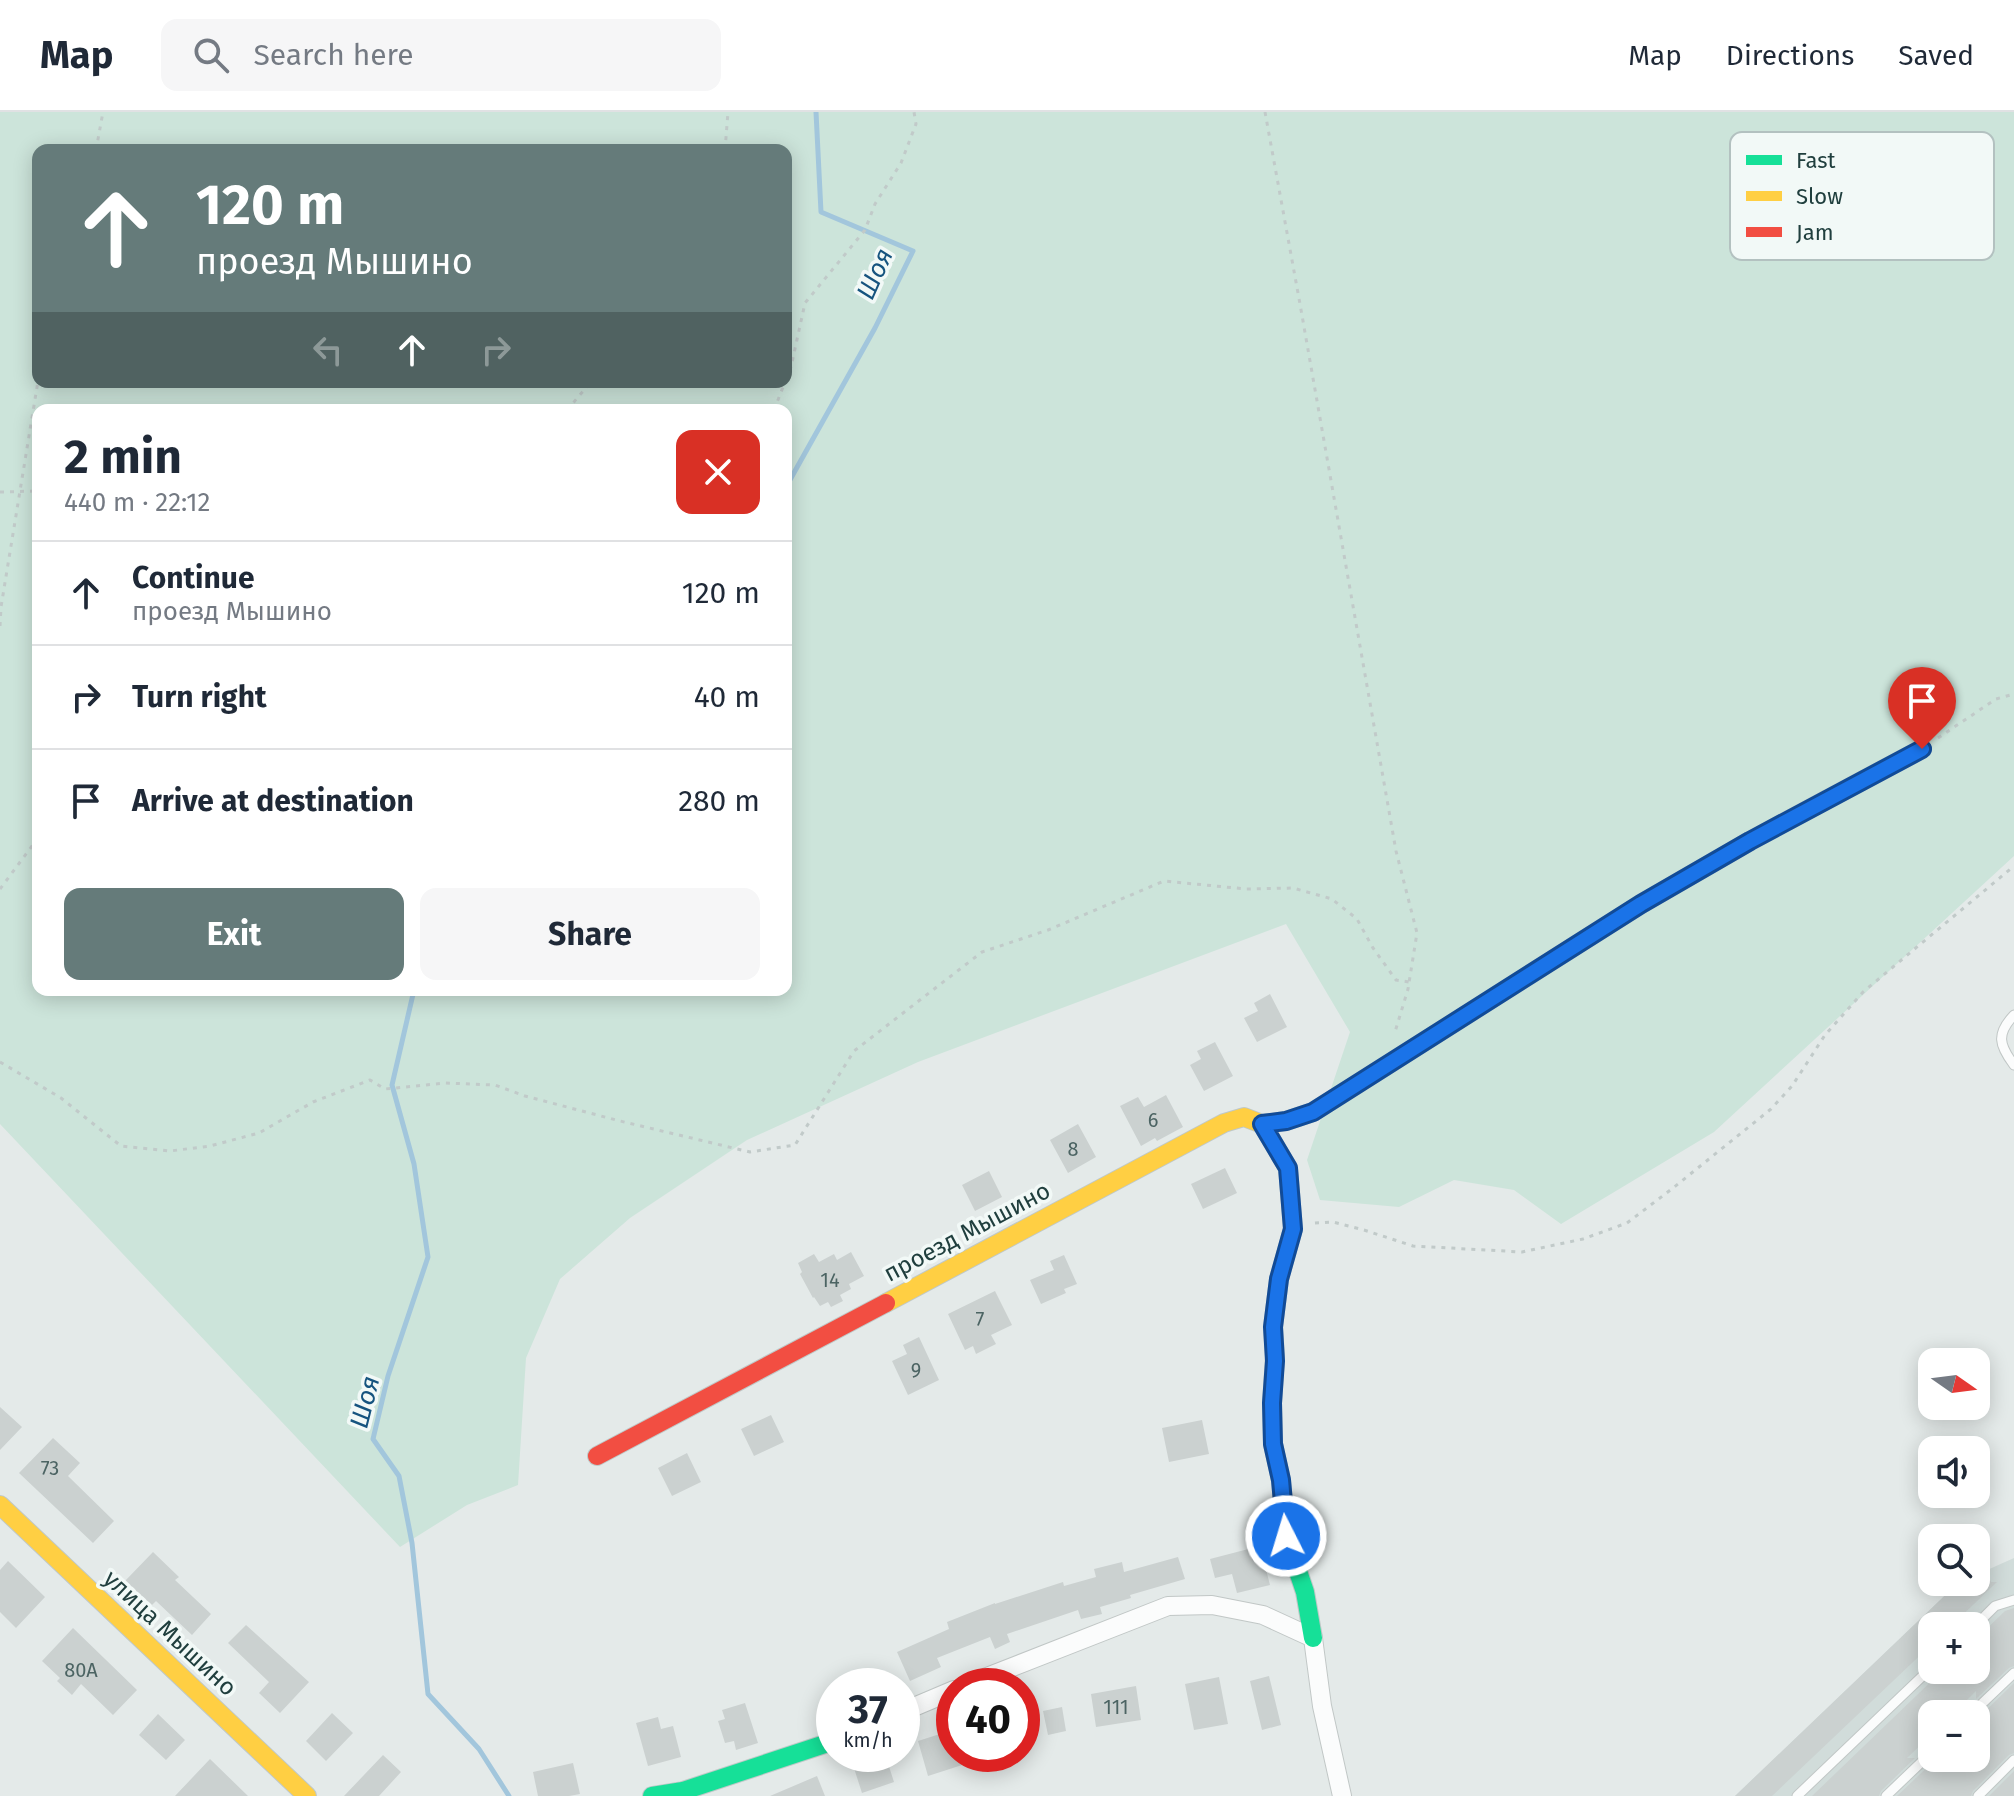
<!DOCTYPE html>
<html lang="en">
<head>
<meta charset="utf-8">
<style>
	body { margin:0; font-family:"Fira Sans",sans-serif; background:#f6f6f7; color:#1f2937; height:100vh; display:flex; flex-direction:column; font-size:30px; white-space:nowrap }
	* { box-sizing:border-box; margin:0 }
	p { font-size:26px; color:#747a83 }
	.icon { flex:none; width:44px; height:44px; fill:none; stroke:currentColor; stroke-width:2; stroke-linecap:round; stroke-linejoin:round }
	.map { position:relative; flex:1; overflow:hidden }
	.side { position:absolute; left:32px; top:292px; width:760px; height:592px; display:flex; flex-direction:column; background:#fff; border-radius:16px; box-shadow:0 4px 20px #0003 }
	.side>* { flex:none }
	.hud { position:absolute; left:32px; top:32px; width:760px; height:244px; border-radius:16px; box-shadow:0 4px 20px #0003; background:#657b7a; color:#fff; overflow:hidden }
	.needle { width:52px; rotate:104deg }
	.buttons { position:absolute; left:1918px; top:1236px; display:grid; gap:16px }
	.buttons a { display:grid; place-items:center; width:72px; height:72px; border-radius:16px; background:#fff; box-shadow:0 4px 20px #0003; font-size:40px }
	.speed { position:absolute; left:816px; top:1556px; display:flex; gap:16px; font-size:40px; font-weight:700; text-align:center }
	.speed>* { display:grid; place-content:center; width:104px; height:104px; border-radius:50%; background:#fff; box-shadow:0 4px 20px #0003; line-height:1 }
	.speed small { font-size:20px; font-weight:400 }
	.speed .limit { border:12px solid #d22; background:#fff; color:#111 }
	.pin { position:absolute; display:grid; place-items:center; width:68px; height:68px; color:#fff; margin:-82px -34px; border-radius:50% 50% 50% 0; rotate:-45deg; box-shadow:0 0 8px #0007 }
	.pin .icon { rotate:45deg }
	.me { position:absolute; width:88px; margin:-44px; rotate:355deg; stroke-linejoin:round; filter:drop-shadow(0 0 6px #0008) }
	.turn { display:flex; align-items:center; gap:28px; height:168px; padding:0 32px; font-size:36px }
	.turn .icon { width:104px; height:104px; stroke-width:2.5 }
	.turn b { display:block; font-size:56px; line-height:68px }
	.lanes { display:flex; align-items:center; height:76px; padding:0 32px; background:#0003; justify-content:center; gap:40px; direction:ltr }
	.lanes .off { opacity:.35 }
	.round { display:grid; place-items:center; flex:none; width:84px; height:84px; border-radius:16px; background:#f6f6f7 }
	.headline { display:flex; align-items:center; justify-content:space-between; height:136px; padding:0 32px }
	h1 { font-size:48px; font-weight:700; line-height:60px }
	.cta { display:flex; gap:16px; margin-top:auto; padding:16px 32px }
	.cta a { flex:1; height:92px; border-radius:16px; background:#657b7a; color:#fff; font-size:32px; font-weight:700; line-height:92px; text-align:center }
	.cta a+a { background:#f6f6f7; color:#1f2937 }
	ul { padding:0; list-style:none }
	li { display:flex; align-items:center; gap:24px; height:104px; padding:0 32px; border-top:2px solid #e0e1e3 }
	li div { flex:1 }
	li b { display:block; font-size:30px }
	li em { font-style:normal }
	header { display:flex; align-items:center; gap:48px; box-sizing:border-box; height:112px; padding:0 40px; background:#fff; border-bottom:2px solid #e0e1e3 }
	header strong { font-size:38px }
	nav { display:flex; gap:44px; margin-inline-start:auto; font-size:28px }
	.search { width:560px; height:72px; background:#f6f6f7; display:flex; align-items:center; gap:20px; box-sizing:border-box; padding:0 28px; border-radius:16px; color:#747a83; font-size:30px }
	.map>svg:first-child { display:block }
	.built { fill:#d1dcda; fill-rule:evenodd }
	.green { fill:#cce4da; fill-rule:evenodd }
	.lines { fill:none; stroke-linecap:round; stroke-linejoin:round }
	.stream { stroke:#a2c6dc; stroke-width:5 }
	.building { fill:#cbd1d0 }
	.lane-casing { stroke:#c1c7c6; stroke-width:11 }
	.street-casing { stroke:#c1c7c6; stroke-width:20 }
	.fast-casing { stroke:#bfc8c7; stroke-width:20 }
	.slow-casing { stroke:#bfc8c7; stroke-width:20 }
	.jam-casing { stroke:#bfc8c7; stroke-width:20 }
	.path { stroke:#c1cac9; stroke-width:3; stroke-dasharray:4 6; stroke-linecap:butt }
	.lane { stroke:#fbfcfc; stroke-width:9 }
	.street { stroke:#fbfcfc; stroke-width:18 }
	.fast { stroke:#16e098; stroke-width:18 }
	.slow { stroke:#ffcf43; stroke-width:18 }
	.jam { stroke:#f24e42; stroke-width:18 }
	.route-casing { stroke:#114b97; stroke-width:20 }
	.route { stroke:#1a73e8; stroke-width:14 }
	.labels { text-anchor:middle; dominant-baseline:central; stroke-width:7; stroke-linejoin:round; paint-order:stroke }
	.number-label { font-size:20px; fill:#4c6463 }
	.street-label { font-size:24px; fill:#203f3e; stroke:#f2f9f7 }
	.water-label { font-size:26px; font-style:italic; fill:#16547f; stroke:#f2f9f7 }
	.key { fill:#f2f9f7; stroke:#b3c1c0; stroke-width:2 }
	.key-label { font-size:22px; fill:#203f3e }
</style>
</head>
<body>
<header>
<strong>Map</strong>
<div class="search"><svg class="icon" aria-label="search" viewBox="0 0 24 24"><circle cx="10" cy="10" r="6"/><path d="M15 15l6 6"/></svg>Search here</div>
<nav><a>Map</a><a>Directions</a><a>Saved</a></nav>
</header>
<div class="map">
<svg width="2014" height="1684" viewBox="0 0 2014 1684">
	<rect width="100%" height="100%" fill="#e4eae9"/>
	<!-- built -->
	<path class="built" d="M2014,1446V1684H1735L1959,1470H1976V1463ZM1932,1514H1976V1558H1932ZM1932,1602H1976V1646H1932Z"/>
	<!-- green -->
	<path class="green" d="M0,0H2014V744L1714,1020L1561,1112L1514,1078L1454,1068L1399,1095L1320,1088L1307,1048L1350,920L1286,812L918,950L747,1028L630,1106L560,1167L526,1246L518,1373L467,1393L400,1435L0,1012ZM38,38H786V270H38ZM38,298H786V878H38Z"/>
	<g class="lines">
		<!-- stream -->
		<path class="stream" d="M786,375L875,216L913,139L821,100L816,0
			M414,878L392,973L414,1052L428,1145L388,1264L373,1327L399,1364L412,1431L428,1582L479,1637L509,1684"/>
	</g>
	<!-- building -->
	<path class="building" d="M1270,882L1287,915L1257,930L1244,906L1258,899L1254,891Z
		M1215,930L1233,964L1204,979L1190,953L1201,947L1197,939Z
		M1166,983L1183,1015L1157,1029L1155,1026L1141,1034L1120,994L1138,985L1144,995Z
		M1078,1012L1096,1045L1068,1061L1050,1028Z
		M1225,1056L1237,1081L1203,1097L1191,1072Z
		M989,1059L1002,1085L975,1099L962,1073Z
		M851,1140L864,1164L849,1172L851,1177L840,1183L843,1189L831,1195L828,1190L820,1194L814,1185L813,1186L800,1162L802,1160L798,1151L814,1142L819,1150L834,1142L837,1148Z
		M1064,1143L1077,1172L1064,1177L1066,1181L1041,1192L1030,1168L1054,1158L1050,1149Z
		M995,1179L1012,1213L991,1223L996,1232L976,1242L973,1234L965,1238L948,1202Z
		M919,1225L939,1268L908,1283L892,1249L907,1242L903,1233Z
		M0,1295L22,1315L0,1338Z
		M771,1303L784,1330L754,1344L741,1317Z
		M1202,1308L1209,1342L1169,1350L1162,1316Z
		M53,1326L80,1351L68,1364L114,1409L93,1431L19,1361Z
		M687,1341L701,1370L672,1384L658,1356Z
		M1260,1434L1270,1473L1237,1481L1232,1462L1215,1466L1210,1447Z
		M1976,1436L1991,1470H1997L1951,1514H1932V1532L1772,1684H1735L1959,1470H1976Z
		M153,1440L179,1465L175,1468L211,1502L192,1523L156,1489L152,1493L125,1469Z
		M1178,1445L1185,1467L1130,1483L1131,1486L1100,1495L1102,1502L1081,1507L1078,1498L1007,1522L1010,1530L995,1537L990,1525L937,1546L941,1555L910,1569L897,1540L949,1517L947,1510L995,1491V1492L1063,1470L1064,1474L1096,1465L1094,1457L1122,1450L1124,1460Z
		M8,1449L45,1485L16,1516L0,1500V1458Z
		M2014,1496V1554L2009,1556L1976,1587V1579L1953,1602H1932V1622L1907,1646H1915L1881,1679L1879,1684H1812L1943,1558H1976V1527L2005,1499Z
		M246,1513L309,1570L280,1601L259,1581L269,1570L228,1531Z
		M73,1516L137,1578L113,1603L81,1572L72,1583L57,1569L60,1566L42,1549Z
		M1269,1564L1281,1613L1262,1618L1250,1569Z
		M1219,1565L1228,1612L1194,1618L1185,1572Z
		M2014,1571V1641L2009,1643L1973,1679L1971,1684H1897L1937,1646H1976V1608Z
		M1136,1574L1141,1608L1096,1615L1091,1582Z
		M745,1591L758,1631L736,1638L734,1629L725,1631L718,1609L725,1607L722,1598Z
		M1062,1595L1066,1619L1048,1623L1043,1599Z
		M332,1601L353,1621L326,1649L306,1629Z
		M158,1602L185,1628L166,1648L139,1623Z
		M658,1605L661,1617L673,1614L681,1645L648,1654L636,1611Z
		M943,1621L949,1642H984V1646L928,1664L918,1629Z
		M878,1642H885L894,1670L862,1681L852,1650Z
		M383,1643L401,1660L379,1684H344Z
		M210,1647L248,1684H175Z
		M573,1651L580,1682L569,1684H538L533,1660Z
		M2014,1659V1684H1989Z
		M817,1664L825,1684H770Z"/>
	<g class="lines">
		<defs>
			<path id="lane" d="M2014,903C1996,922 1999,933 2014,953
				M1975,1514L1995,1494L2014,1488
				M1971,1602L2014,1561
				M1797,1684L1932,1555
				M1886,1684L1932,1640
				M1978,1684L2014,1648"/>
			<path id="street" d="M964,1574L1168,1494L1212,1493L1263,1503L1313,1526L1322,1594L1342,1684
				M902,1600L954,1578"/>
			<path id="fast" d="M1826,688L1922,637
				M1275,1245L1272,1291L1273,1332L1281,1368L1286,1424L1305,1480L1313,1526
				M652,1684L683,1679L834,1629"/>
			<path id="slow" d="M1262,1012L1286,1009L1313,1000L1641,792L1750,729L1826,688
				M886,1191L1224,1011L1244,1005L1262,1012L1288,1056L1293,1117L1279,1167L1273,1215L1275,1245
				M0,1393L307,1684"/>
			<path id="jam" d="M597,1344L886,1191"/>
		</defs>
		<!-- lane casing -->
		<use href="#lane" class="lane-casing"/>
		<!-- street casing -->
		<use href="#street" class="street-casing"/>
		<!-- fast casing -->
		<use href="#fast" class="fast-casing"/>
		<!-- slow casing -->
		<use href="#slow" class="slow-casing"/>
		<!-- jam casing -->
		<use href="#jam" class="jam-casing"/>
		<!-- path -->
		<path class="path" d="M1265,0L1300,192L1396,739L1417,821L1408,877L1395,920
			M96,38L103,0
			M725,38L728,0
			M786,268L791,255L805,191L865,118L875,92L901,51L916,12L914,0
			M567,298L591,270
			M774,298L785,270
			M0,380L38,379
			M0,514L1,495L38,269
			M1938,626L1996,587L2014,582
			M0,777L38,726
			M0,950L61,986L121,1034L170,1039L210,1034L259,1021L313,990L370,968L385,977L445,971L495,973L525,984L620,1009L750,1040L795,1033L854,939L982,840L1048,818L1164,769L1246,777L1293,776L1332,787L1357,807L1373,836L1396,868L1409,870
			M1315,1111L1333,1110L1364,1118L1413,1134L1522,1140L1583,1127L1627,1111L1673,1076L1771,997L1792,974L1825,923L1863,880L2014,754"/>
		<!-- lane -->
		<use href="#lane" class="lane"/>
		<!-- street -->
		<use href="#street" class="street"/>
		<!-- fast -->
		<use href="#fast" class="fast"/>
		<!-- slow -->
		<use href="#slow" class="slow"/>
		<!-- jam -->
		<use href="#jam" class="jam"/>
	</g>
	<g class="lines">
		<defs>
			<path id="route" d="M1286,1424L1281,1368L1273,1332L1272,1291L1275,1249L1273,1215L1279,1167L1293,1117L1288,1056L1262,1012L1286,1009L1313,1000L1641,792L1750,729L1922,637"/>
		</defs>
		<!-- route casing -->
		<use href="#route" class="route-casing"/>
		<!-- route -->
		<use href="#route" class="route"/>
	</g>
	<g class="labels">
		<!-- number labels -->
		<g class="number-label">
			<text x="1153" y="1008">6</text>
			<text x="1073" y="1037">8</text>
			<text x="830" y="1168">14</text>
			<text x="980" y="1207">7</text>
			<text x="916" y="1258">9</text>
			<text x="50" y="1356">73</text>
			<text x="81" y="1558">80А</text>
			<text x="1116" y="1595">111</text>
		</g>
		<!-- street labels -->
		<g class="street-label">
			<text transform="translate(967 1120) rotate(-28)">проезд Мышино</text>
			<text transform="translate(170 1521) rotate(43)">улица Мышино</text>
		</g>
		<!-- water labels -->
		<g class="water-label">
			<text transform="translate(875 162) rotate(-66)">Шоя</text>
			<text transform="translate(365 1290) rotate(-76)">Шоя</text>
		</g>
	</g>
	<!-- legend -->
	<rect x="1730" y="20" width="264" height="128" rx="12" class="key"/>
	<rect x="1746" y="43" width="36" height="10" fill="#16e098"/>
	<rect x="1746" y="79" width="36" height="10" fill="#ffcf43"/>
	<rect x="1746" y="115" width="36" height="10" fill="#f24e42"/>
	<g class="key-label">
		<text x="1796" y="56">Fast</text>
		<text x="1796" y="92">Slow</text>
		<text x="1796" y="128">Jam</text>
	</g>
</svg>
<div class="buttons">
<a><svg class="needle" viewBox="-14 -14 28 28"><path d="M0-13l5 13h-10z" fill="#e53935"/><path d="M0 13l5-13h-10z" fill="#747a83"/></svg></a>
<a><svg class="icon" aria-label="sound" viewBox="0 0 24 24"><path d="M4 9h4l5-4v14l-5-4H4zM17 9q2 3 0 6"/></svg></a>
<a><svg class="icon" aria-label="search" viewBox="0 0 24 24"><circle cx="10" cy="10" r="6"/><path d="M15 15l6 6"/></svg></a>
<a>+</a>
<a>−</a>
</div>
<div class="speed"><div>37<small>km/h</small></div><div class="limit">40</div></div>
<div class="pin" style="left:1922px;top:637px;background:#d93025"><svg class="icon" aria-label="arrive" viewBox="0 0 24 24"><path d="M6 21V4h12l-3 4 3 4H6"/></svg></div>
<svg class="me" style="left:1286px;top:1424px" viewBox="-20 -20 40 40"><circle r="17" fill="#1a73e8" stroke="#fff" stroke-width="3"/><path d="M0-11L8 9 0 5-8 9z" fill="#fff"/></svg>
<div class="hud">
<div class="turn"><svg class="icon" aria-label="ahead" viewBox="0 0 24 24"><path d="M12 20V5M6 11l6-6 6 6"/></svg><div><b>120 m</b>проезд Мышино</div></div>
<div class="lanes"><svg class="icon off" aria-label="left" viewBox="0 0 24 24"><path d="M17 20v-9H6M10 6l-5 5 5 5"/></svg><svg class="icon" aria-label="ahead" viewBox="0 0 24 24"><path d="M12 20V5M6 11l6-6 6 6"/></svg><svg class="icon off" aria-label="right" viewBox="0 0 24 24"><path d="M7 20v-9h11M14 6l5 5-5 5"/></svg></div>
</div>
<section class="side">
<div class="headline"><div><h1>2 min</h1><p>440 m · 22:12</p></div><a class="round" style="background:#d93025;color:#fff"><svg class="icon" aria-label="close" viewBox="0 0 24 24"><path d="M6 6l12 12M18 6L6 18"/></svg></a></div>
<ul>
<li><svg class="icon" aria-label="ahead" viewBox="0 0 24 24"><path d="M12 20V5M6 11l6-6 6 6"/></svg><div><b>Continue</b><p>проезд Мышино</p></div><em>120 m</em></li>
<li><svg class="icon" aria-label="right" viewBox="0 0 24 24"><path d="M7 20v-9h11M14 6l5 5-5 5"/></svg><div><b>Turn right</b></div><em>40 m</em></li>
<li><svg class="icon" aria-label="arrive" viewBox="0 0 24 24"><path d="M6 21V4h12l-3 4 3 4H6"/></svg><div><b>Arrive at destination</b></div><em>280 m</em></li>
</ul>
<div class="cta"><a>Exit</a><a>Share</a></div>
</section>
</div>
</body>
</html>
